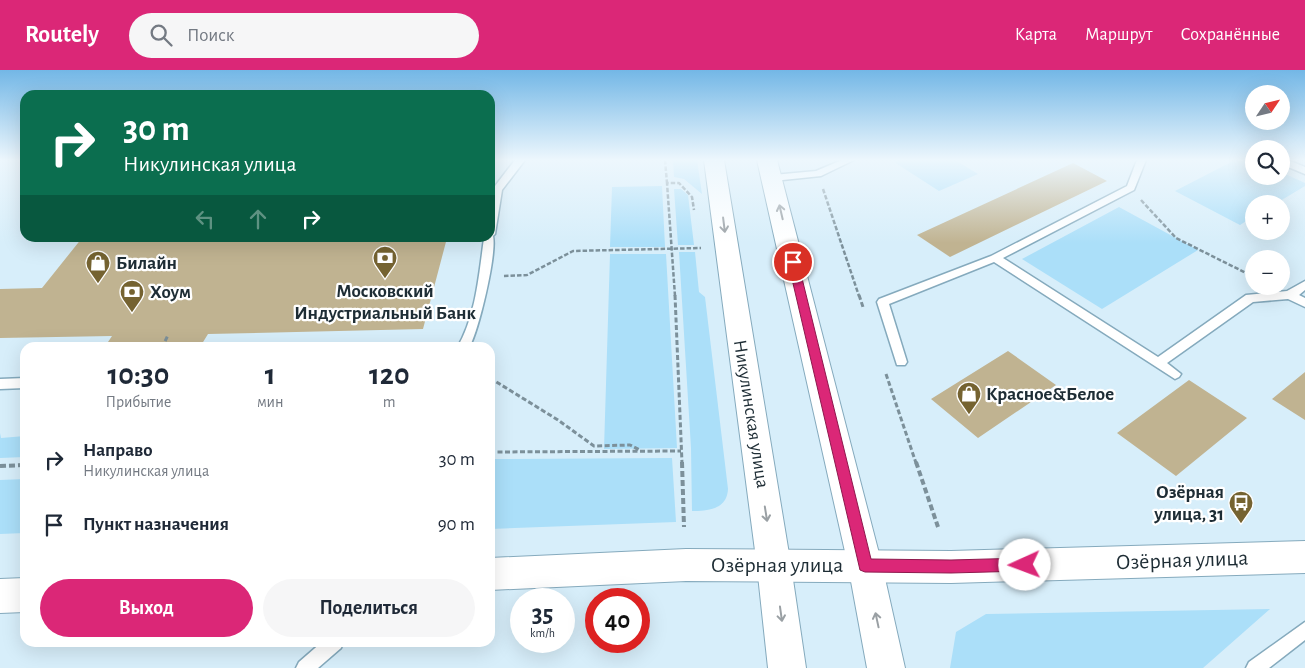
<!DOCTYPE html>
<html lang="ru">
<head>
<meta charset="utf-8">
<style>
	body { margin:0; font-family:"Alegreya Sans",sans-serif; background:#f6f6f7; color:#1f2937; height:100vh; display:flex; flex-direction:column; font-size:19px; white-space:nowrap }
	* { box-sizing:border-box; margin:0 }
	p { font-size:16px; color:#747a83 }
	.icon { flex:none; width:28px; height:28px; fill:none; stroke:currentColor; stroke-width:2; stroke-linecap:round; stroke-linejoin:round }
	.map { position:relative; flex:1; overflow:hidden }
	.drawer { position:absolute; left:20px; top:272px; width:475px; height:305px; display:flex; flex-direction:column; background:#fff; border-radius:15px; box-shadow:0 5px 20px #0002 }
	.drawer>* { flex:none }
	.banner { position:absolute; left:20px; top:20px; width:475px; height:152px; border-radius:15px; box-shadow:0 5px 20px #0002; background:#0b6e4f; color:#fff; overflow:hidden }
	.needle { width:32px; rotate:55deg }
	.buttons { position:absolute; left:1245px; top:15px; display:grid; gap:10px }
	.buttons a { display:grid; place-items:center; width:45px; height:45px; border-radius:50%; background:#fff; box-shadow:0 5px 20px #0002; font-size:25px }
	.speed { position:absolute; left:510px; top:518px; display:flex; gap:10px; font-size:25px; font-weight:700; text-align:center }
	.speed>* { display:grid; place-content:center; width:65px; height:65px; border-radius:50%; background:#fff; box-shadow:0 5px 20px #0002; line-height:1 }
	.speed small { font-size:12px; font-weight:400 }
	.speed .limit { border:8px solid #d22; background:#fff; color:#111 }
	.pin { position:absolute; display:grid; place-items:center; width:42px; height:42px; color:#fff; margin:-21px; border:2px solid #fff; border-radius:50%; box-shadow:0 1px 5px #0007 }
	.me { position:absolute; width:55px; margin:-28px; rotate:268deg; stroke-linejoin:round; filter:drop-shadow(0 0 4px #0008) }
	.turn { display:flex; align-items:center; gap:18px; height:105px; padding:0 20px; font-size:22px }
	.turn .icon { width:65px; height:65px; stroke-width:2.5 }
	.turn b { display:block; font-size:35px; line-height:42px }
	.lanes { display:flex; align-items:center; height:48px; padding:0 20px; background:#0003; justify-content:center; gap:25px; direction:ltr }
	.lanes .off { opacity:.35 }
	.eta { display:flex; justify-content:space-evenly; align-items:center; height:85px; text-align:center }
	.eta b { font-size:30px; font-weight:700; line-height:35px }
	.button { display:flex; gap:10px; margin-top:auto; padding:10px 20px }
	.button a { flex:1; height:58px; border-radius:30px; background:#db2777; color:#fff; font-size:20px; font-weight:700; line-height:58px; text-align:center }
	.button a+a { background:#f6f6f7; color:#1f2937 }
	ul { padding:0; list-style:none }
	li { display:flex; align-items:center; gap:15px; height:65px; padding:0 20px }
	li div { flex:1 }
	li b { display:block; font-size:19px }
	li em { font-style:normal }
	header { display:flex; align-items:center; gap:30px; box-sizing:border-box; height:70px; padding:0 25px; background:#db2777; color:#fff }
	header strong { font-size:24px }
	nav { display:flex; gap:28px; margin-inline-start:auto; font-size:18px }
	.search { width:350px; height:45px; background:#f6f6f7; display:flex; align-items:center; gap:12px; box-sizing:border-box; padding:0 18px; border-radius:28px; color:#747a83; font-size:19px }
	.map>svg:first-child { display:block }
	.green { fill:#abdff9 }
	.building { fill:#c0b391 }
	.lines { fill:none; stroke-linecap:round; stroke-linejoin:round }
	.service-casing { stroke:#85aabd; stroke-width:3 }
	.tertiary-casing { stroke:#85aabd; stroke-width:2 }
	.secondary-casing { stroke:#85aabd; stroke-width:2 }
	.path-far2 { stroke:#7c909a; stroke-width:2.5; stroke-dasharray:4.5 2; stroke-linecap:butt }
	.path-far1 { stroke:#7c909a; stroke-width:3; stroke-dasharray:5 2.5; stroke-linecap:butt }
	.path { stroke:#7c909a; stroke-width:4; stroke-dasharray:6 3; stroke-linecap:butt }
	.service { fill:#fff; fill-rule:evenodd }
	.tertiary { fill:#fff; fill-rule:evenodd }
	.secondary { fill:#fff; fill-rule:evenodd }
	.oneway { stroke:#9aa0a4 }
	.route { fill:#db2777; stroke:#8e194d }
	.labels { text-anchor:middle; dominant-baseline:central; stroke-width:4.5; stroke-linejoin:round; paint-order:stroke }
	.poi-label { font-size:19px; font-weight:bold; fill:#1e2d35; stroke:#fff; text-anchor:start }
	.street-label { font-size:19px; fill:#1e2d35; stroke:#fff }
	.near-street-label { font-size:22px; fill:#1e2d35; stroke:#fff }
</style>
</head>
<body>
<header>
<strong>Routely</strong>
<div class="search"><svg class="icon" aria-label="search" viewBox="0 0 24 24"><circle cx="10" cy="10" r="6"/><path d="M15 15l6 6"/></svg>Поиск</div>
<nav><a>Карта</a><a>Маршрут</a><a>Сохранённые</a></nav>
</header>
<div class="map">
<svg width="1305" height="598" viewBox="0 0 1305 598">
	<rect width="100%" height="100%" fill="#d7eefa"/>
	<!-- green -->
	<path class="green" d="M673,90H697L702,124L684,109L674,107Z
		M900,90H955L978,104L939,121L894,92Z
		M1235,90H1254V106H1281V102L1305,113V116L1275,134H1254V146L1240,155L1175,121Z
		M662,116L665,177H610L612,117Z
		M674,119H681L688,125L694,175H678Z
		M1119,137L1198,180L1102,239L1022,189Z
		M679,182H695L699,222L705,227L728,419C727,439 709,441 692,441L691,378Z
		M610,184H666L677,378L604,379Z
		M0,363L1,368L25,366V387L0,388Z
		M672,388L676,452L490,459V389Z
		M25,409V463L0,464V410Z
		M1270,539L1203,598H950L956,562L986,544Z"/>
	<!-- building -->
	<path class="building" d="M1073,93L1107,111L950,187L917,165Z
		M82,168H447L423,259L208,264L200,277L184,278H104L112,266L0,268V219L42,218Z
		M1008,281L1056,315L978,368L931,329Z
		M1305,302V350L1272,329Z
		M1189,310L1247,348L1176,406L1117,363Z"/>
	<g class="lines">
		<defs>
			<path id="service" d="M515,90H525L502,120L495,164L493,166C497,184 479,260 469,278H457C476,246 479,204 484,168H490V133L492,120Z
				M842,90H854L821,106L773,111L768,108L773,105L816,101Z
				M1137,90H1146L1134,120L1003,188L1158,287L1246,225L1287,221L1305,211V220L1299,225L1305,228V237L1288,229L1253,232L1167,293L1181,304L1179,307L1175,309L994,192L889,234L907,292L905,295H897L877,232L879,229L991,186L1127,116Z
				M1281,90H1288L1305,97V104L1281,94Z
				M25,308V318L0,319V309Z
				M1305,552V570L1269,598H1246L1249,592Z
				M322,572H343L341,578L318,598H296L299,592Z"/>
			<path id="tertiary" d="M1305,471V503L951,513L686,511L490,520V488L686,479L951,481Z
				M25,508V542L0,543V509Z"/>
			<path id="secondary" d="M704,90H724L791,496L806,598H768L757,496Z
				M757,90H777L882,495L905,598H867L848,495Z"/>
		</defs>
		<!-- service casing -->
		<use href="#service" class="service-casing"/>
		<!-- tertiary casing -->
		<use href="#tertiary" class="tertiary-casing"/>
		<!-- secondary casing -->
		<use href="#secondary" class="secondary-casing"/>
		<!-- path-far2 -->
		<path class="path-far2" d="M665,90L667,113
			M823,119L859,226
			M1141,130L1176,168L1254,207
			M504,206L527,205L573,181L701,178
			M675,226L667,113H679L692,127L694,140"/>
		<!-- path-far1 -->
		<path class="path-far1" d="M675,225L682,393
			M859,225L863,237
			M162,278L168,265
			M359,278L360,274
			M886,304L916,393
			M490,308L558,350L594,376L630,375L640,380
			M490,382L681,381"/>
		<!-- path -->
		<path class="path" d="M682,392L684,457
			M916,392L938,457
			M0,396L25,395"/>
		<!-- service -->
		<use href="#service" class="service"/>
		<!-- tertiary -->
		<use href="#tertiary" class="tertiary"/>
		<!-- secondary -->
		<use href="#secondary" class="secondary"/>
	</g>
	<!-- one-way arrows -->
	<defs><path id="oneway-shaft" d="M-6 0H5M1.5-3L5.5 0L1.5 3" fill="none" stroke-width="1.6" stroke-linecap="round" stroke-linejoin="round" transform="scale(1.25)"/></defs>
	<g class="oneway">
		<use href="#oneway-shaft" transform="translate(781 142) rotate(-103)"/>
		<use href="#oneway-shaft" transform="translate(724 155) rotate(83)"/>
		<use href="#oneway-shaft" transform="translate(766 444) rotate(81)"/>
		<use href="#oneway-shaft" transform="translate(781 544) rotate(82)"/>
		<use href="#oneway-shaft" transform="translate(877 550) rotate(-102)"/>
	</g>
	<!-- sky -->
	<linearGradient id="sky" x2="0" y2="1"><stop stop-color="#73b7e6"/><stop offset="0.52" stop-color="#edf7fd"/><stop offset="1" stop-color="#edf7fd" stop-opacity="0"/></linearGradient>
	<rect width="1305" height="173" fill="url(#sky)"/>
	<!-- route -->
	<path class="route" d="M793,189L798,192L871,489L951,490L1025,488L1030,490L1032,495L1030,499L1025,501L951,503L865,502L860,500L788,192Z"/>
	<!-- icons -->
	<defs>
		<symbol id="bank-pin" viewBox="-11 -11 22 30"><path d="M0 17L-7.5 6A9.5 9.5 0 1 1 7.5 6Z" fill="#756331" stroke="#fff"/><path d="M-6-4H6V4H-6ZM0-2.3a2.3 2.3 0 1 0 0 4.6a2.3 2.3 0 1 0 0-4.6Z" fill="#fff"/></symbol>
		<symbol id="shop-pin" viewBox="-11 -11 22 30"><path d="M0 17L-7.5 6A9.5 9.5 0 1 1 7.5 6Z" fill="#756331" stroke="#fff"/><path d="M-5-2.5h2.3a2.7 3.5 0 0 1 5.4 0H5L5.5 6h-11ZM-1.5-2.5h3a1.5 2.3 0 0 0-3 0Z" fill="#fff"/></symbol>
		<symbol id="bus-pin" viewBox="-11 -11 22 30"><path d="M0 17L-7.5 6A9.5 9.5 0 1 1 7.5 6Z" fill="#756331" stroke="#fff"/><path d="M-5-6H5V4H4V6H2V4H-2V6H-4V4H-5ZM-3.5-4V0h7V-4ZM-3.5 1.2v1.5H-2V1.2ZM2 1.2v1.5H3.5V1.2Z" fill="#fff"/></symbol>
	</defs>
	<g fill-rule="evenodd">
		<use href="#bank-pin" x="371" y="174" width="28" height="38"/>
		<use href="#shop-pin" x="84" y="179" width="28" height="38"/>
		<use href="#bank-pin" x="118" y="208" width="28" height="38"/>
		<use href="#shop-pin" x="955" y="310" width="28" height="38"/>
		<use href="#bus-pin" x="1227" y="419" width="28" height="38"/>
	</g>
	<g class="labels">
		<!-- poi labels -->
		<g class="poi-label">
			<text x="116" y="193">Билайн</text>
			<text x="385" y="221" text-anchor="middle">Московский<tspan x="385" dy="22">Индустриальный Банк</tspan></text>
			<text x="150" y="222">Хоум</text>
			<text x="986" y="324">Красное&amp;Белое</text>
			<text x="1224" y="422" text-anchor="end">Озёрная<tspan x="1224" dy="22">улица, 31</tspan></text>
		</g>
		<!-- street labels -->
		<g class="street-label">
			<text transform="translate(751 344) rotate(81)">Никулинская улица</text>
		</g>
		<!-- near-street labels -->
		<g class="near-street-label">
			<text transform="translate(1182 490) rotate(-2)">Озёрная улица</text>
			<text x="777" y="495">Озёрная улица</text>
		</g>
	</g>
</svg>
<div class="buttons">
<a><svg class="needle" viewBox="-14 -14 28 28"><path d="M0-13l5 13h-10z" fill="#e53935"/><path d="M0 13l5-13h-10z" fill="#747a83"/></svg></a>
<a><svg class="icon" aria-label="search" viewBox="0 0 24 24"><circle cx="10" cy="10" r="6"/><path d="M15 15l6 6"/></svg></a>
<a>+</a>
<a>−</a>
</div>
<div class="speed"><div>35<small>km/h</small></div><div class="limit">40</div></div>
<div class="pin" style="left:793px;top:192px;background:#d93025"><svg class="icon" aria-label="arrive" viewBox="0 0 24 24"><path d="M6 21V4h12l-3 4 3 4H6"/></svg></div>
<svg class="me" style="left:1025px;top:495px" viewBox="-20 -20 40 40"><circle r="19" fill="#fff"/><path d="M0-13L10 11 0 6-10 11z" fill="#db2777"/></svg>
<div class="banner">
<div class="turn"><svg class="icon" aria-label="right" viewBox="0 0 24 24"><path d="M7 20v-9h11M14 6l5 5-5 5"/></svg><div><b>30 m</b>Никулинская улица</div></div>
<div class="lanes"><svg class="icon off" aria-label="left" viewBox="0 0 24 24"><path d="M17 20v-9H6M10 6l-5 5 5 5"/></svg><svg class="icon off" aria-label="ahead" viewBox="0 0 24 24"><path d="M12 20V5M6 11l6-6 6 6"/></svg><svg class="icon" aria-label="right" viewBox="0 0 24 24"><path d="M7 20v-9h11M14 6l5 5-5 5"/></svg></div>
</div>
<section class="drawer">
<div class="eta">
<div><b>10:30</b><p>Прибытие</p></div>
<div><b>1</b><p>мин</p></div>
<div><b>120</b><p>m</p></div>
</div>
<ul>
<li><svg class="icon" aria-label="right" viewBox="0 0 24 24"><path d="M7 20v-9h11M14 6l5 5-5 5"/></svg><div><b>Направо</b><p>Никулинская улица</p></div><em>30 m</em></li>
<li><svg class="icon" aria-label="arrive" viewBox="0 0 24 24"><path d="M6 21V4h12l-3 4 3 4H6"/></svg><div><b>Пункт назначения</b></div><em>90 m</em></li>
</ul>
<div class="button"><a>Выход</a><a>Поделиться</a></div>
</section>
</div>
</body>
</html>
